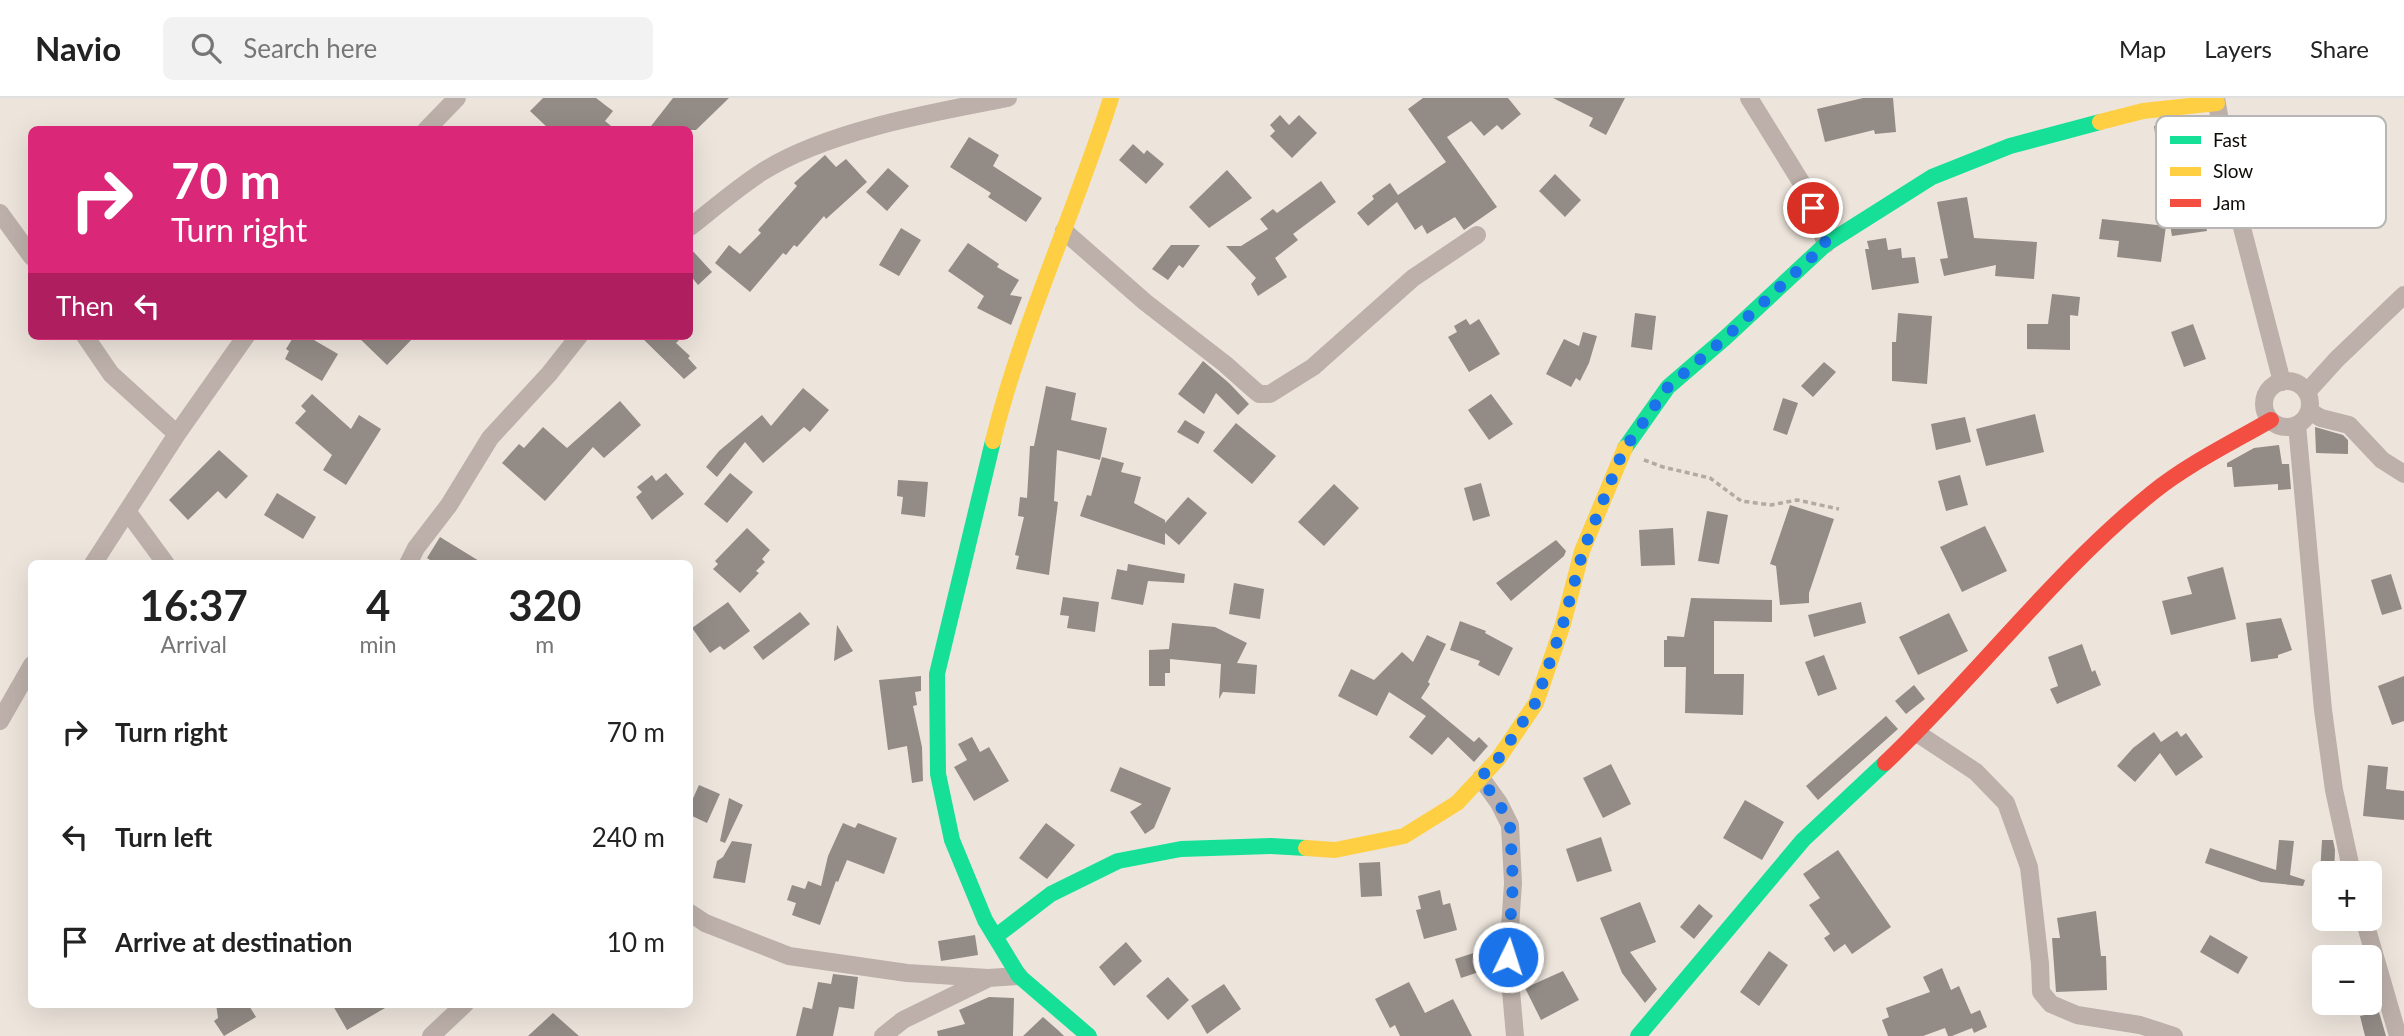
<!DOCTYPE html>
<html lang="en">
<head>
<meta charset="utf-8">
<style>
	body { margin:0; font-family:Lato,sans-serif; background:#f2f2f2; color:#222; height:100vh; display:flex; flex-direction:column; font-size:26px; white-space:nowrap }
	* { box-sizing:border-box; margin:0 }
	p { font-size:23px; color:#767676 }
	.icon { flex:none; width:38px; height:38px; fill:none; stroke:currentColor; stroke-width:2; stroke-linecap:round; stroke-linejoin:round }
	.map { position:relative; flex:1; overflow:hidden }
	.details { position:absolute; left:28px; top:462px; width:665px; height:448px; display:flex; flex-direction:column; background:#fff; border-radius:10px; box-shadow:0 7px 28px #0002 }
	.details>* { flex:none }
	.guide { position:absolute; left:28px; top:28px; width:665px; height:214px; border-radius:10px; box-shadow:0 7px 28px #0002; background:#db2777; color:#fff; overflow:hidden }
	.controls { position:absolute; left:2312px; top:763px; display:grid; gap:14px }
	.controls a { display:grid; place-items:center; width:70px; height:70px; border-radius:10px; background:#fff; box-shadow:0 7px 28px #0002; font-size:35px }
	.pin { position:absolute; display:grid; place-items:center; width:60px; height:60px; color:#fff; margin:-30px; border:4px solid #fff; border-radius:50%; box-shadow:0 2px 7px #0007 }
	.me { position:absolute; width:77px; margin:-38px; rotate:4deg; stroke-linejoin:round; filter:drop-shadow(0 0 5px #0008) }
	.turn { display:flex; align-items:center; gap:24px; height:147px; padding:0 28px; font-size:32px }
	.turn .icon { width:91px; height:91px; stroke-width:2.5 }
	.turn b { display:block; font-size:49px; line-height:60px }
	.then { display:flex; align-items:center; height:66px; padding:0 28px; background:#0003; gap:14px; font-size:26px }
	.eta { display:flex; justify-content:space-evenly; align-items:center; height:119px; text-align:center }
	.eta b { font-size:42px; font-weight:700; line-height:49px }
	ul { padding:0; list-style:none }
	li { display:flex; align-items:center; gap:21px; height:105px; padding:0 28px }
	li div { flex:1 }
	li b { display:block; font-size:26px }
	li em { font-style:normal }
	header { display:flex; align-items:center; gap:42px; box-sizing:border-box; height:98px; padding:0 35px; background:#fff; border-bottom:2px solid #e0e0e0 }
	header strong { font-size:33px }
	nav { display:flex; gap:38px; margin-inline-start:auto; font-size:24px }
	.search { width:490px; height:63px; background:#f2f2f2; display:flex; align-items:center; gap:18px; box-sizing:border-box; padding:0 24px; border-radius:10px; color:#767676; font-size:26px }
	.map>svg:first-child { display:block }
	.building { fill:#928b86 }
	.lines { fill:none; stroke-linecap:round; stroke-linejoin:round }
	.path { stroke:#b3aaa4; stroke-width:3.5; stroke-dasharray:5 3.5; stroke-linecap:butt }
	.street { stroke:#bdb0aa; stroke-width:18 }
	.fast { stroke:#16e098; stroke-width:16 }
	.slow { stroke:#ffcf43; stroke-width:16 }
	.jam { stroke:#f24e42; stroke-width:16 }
	.route { stroke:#1a73e8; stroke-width:12; stroke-dasharray:0 21.6 }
	.key { fill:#fff; stroke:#b7b6b4; stroke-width:2 }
	.key-label { font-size:19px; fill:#100b06 }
</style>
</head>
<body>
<header>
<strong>Navio</strong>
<div class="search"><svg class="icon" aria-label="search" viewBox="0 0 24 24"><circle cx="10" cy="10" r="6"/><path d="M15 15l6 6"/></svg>Search here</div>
<nav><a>Map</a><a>Layers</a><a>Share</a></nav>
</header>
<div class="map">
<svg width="2404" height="938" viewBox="0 0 2404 938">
	<rect width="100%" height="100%" fill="#ede5dc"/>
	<!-- building -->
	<path class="building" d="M543,0H596L613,13L605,23L616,32H550L530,13Z
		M673,0H729L696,32H648Z
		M1423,0H1508L1521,16L1502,32L1497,27L1484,38L1471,23L1447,39L1497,109L1464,132L1455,119L1427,136L1422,127L1415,132L1397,104L1368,128L1357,115L1374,101L1372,98L1390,85L1398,97L1446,64L1408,11Z
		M1553,0H1625L1606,37L1589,28L1593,20Z
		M1863,0H1893L1896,34L1875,36L1874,32L1825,44L1817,11Z
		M1280,17L1289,27L1299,17L1317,35L1292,60L1270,38L1275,33L1270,27Z
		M2184,24L2190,61L2159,66L2154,28Z
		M969,39L999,57L993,68L1042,100L1026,124L988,99L991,95L950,69Z
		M1133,46L1144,56L1147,52L1164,66L1146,86L1119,62Z
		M825,57L836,69L846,61L867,84L826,121L824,118L797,149L794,147L786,157L783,155L750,194L715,165L729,147L740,156L761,135L758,132L797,88L794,85Z
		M888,70L909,88L887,113L866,94Z
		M1227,72L1252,100L1209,130L1189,109Z
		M1555,76L1581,102L1565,119L1539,93Z
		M1321,83L1336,104L1293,136L1298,142L1275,160L1287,179L1258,198L1251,186L1256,180L1226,148H1241L1268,131L1260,121L1273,111L1277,115Z
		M1967,99L1974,140L2037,144L2034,181L1995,178L1996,167L1944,178L1940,161L1948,160L1937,104Z
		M2203,110L2207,133L2172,138L2168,115Z
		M2102,121L2166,128L2161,164L2117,159L2119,143L2099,141Z
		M901,130L921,142L899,178L879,167Z
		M1886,140L1888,152L1901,150L1902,160L1915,159L1919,185L1872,192L1865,151H1869L1867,143Z
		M968,145L999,166L997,169L1019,182L1010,197L1022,199L1011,227L977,210L984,198L948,173Z
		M1171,147H1200L1183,170L1179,167L1168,182L1152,171Z
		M690,150L712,174L698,187L690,177Z
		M2052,196L2080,199L2078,218L2070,217V252L2027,251V226H2048Z
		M1635,215L1656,218L1652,252L1631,249Z
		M1898,215L1932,218L1927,286L1892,283V244H1896Z
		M1466,221L1470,227L1479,221L1500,256L1469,274L1448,239L1457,234L1454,228Z
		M2193,226L2206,261L2184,269L2171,234Z
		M1583,234L1597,238L1589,265L1580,283L1576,280L1571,289L1546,276L1564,241L1579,248Z
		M294,238H307L338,256L322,283L285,261L289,253L286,251Z
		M357,238H415L387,267Z
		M640,238H683L676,245L690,258L688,260L697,270L684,281Z
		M1203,263L1229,285L1249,306L1238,317L1216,295L1204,316L1178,296Z
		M1824,264L1836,274L1813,299L1801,288Z
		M1046,288L1076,295L1071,322L1107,330L1100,362L1057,352L1054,403L1058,404L1049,477L1016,471L1019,458L1015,457L1024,419L1018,418L1020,399L1027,400L1030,348H1034Z
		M803,290L829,312L810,334L804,329L763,365L745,344L717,379L706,369L719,353L762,317L771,328Z
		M312,296L351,331L359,317L381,331L346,387L323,372L332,357L295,325L306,313L301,308Z
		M1491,296L1513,326L1489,342L1468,312Z
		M1783,300L1798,305L1787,337L1773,332Z
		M620,303L641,327L604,360L593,349L545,403L502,365L519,346L524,350L543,329L567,350Z
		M2035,316L2044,354L1986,368L1976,331Z
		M1965,319L1971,344L1936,352L1931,326Z
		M1185,322L1205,334L1198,346L1177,334Z
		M1236,325L1276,358L1252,386L1213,353Z
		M2315,329L2343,337L2348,342V356L2316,355Z
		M2279,347L2282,366H2289L2291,391L2278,392V386L2234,389L2232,369H2227V365L2254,350Z
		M219,352L248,378L226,401L218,393L188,422L169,402Z
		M1102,359L1124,365L1121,374L1141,379L1134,405L1165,422V425L1188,399L1207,415L1179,447L1165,435V447L1080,418L1087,397L1091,398Z
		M666,375L684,396L652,422L636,399L642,394L637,389L652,377L656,383Z
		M730,375L753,394L727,425L704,406Z
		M1960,377L1968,407L1946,413L1938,383Z
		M898,382L928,384L925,419L901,416L903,399L897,398Z
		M1481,385L1490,418L1473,423L1464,390Z
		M1334,386L1359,410L1324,448L1298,424Z
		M277,395L316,419L303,441L264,417Z
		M1790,407L1834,421L1809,495V505L1780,507L1776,468L1770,466Z
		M1707,413L1728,417L1719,466L1698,463Z
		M1985,428L2007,473L1962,494L1940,449Z
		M747,430L770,452L762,461L765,464L756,473L759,475L740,495L713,471L718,466L715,463Z
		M1673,430L1675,467L1641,468L1639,432Z
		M440,439L484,466H436L427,460Z
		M1556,442L1566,453L1564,458L1511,503L1496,485Z
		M1128,466L1185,476L1184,485L1148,483L1143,507L1111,501L1117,471L1127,473Z
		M2223,469L2236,521L2171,537L2162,503L2192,496L2187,479Z
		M2391,476L2402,511L2382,517L2371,482Z
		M1234,485L1264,491L1260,521L1229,516Z
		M1063,499L1099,504L1095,534L1067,530L1069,518L1060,517Z
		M1691,500L1772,502V524L1714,523V576H1744L1743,617L1685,615L1686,569H1664V542H1667V538L1684,539Z
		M728,504L750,533L724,552L720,548L710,555L692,530Z
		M1861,504L1866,525L1814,539L1808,517Z
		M800,514L810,526L763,562L753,549Z
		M1949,515L1968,553L1918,577L1899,539Z
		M2281,520L2292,552L2278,557V560L2251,564L2246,525Z
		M1460,523L1486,533L1485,535L1513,550L1499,578L1478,567L1480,563L1450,552Z
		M1172,525L1215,529L1247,545L1237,565L1257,567L1255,596L1223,594L1219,601L1221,566L1170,561V575H1165V588H1149V552L1169,551Z
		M837,527L853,553L834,563Z
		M1427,537L1446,546L1428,584L1430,586L1421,600L1474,644L1479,639L1488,648L1474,664L1448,639L1432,657L1409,639L1426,618L1389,594L1377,618L1338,598L1351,571L1374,582L1402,554L1413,564Z
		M2082,546L2092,574L2095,572L2101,587L2057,606L2050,591L2058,588L2048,559Z
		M1824,557L1837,591L1818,598L1805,564Z
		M921,578V593L915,594L917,607L913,608L922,649L923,683L912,685L907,648L888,652L879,582Z
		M2404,578V623L2392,627L2378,588Z
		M1914,587L1925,601L1906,616L1895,603Z
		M1886,618L1898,631L1818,702L1806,688Z
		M2177,633L2181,639L2186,635L2203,659L2176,678L2160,655L2135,684L2117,668L2133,650L2154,634L2161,644Z
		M972,639L980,654L989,649L1009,683L974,703L954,669L967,662L958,646Z
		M1611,666L1631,706L1603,720L1583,680Z
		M2368,667L2388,669L2386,691L2404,693V722L2363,718Z
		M1120,669L1171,690L1154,730L1145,736L1130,714L1142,706L1110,693Z
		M699,687L720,696L707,725L690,717V707Z
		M729,700L743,707L725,745L720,743Z
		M1745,702L1784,724L1762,762L1723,740Z
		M843,725L855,730L858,725L897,740L884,776L847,762L838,784L836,783L820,827L792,817L796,805L787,802L792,787L805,791L808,783L821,788L828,758Z
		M1046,725L1075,747L1047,781L1019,760Z
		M1601,739L1612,773L1577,784L1566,751Z
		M2279,742L2294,743L2290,777L2305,782L2303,788L2261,784L2205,765L2210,750L2276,772Z
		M2322,742H2333L2335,752L2334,775H2320Z
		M732,743L752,746L745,785L713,780L717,763L723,759Z
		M1838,752L1891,829L1852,856L1845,846L1834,854L1824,840L1830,836L1809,807L1820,800L1803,776Z
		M1380,764L1382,798L1361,799L1359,765Z
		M1440,792L1443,807L1450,805L1457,832L1424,841L1416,812L1421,811L1418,798Z
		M1640,804L1656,844L1630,854L1657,891L1645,905L1622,875L1600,820Z
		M1699,806L1713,818L1694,841L1680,829Z
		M2096,813L2101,858H2106L2107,892L2056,894L2052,840H2060L2057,820Z
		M975,837L978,857L941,863L938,843Z
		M2210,837L2248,859L2238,876L2200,854Z
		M1126,844L1142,863L1114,888L1099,869Z
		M1492,849L1497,868L1461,880L1455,861Z
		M1769,853L1788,867L1759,908L1740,894Z
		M1942,870L1951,892L1959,888L1971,916L1980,912L1987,929L1974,935L1972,930L1952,938H1948L1945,930L1923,938H1888L1882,922L1889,919L1886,910L1930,894L1923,879Z
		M1563,873L1579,902L1541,922L1525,890Z
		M833,876L858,879L854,911L839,909L833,938H796L803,909L812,911L818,884L831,886Z
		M1168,879L1189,902L1168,922L1146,898Z
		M1409,884L1425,915L1453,901L1472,938H1400L1395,927L1390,930L1375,901Z
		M1224,886L1241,911L1207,936L1191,908Z
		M989,899L1014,900L1013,938H938L937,933L965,926L959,912Z
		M216,906H248L256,919L224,938L214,923L218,920Z
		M332,906H392L347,932Z
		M2379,914L2386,938H2365L2360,918Z
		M553,915L579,938H528Z
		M1043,919L1059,933L1064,938H1023Z"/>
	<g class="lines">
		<!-- path -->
		<path class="path" d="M1644,362L1663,369L1710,380L1741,403L1771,407L1797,402L1839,411"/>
		<!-- street -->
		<path class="street" d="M1749,0L1806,92L1826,146
			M2216,0L2231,87L2282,284
			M426,32L457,0
			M0,115L32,159
			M690,129C713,111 737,90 762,74C826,33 934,14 1008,0
			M1064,133L1145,204L1225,266L1252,290L1259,296H1270L1313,269L1413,180L1477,137
			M85,238L111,276L177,336
			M2264 306a23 23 0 1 1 46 0a23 23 0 1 1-46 0Z
			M2307,294L2337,261L2404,197
			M2309,313L2321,320L2349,327L2382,362L2404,376
			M2297,327L2323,612L2334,692L2352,775
			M127,413L166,466
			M93,466L177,336L246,238
			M408,466L416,450L449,407L490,340L549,276L579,238
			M0,623L32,567
			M1917,635L1976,674L2006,705L2029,769L2040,866L2041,894L2051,906L2077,917L2140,927L2174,938
			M1481,680L1499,705L1510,727L1513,785L1508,859L1515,938
			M690,815L705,825L789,858L907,875L988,880L1019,878
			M2364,821L2398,938
			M431,938L465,906
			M883,938L903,922L987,881"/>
		<!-- fast -->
		<path class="fast" d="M993,343L937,576L938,676L952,742L985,822L1019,878L1089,938
			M1625,350L1668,289L1725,240L1826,146L1932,79L2010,48L2100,24
			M995,839L1051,796L1118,763L1181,751L1271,748L1306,750
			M1638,938L1803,742L1885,665"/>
		<!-- slow -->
		<path class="slow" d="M2100,24L2143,13L2217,5
			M993,343C1022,225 1075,115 1111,0
			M1306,750L1335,752L1404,738L1457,705L1498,661L1536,605L1563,526L1582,453L1625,350"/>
		<!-- jam -->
		<path class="jam" d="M1885,665C1977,578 2054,474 2152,395C2188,366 2231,345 2271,322"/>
	</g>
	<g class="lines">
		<!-- route -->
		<path class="route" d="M1508,859L1513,785L1510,727L1499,705L1480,680L1498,661L1536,604L1563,526L1583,453L1623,353L1668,289L1725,240L1826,146L1813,110"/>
	</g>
	<!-- legend -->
	<rect x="2156" y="18" width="230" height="112" rx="10" class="key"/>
	<rect x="2170" y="38" width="31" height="8" fill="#16e098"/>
	<rect x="2170" y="69" width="31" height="9" fill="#ffcf43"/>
	<rect x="2170" y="101" width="31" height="8" fill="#f24e42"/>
	<g class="key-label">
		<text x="2213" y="49">Fast</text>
		<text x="2213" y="80">Slow</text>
		<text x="2213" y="112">Jam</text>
	</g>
</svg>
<div class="controls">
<a>+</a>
<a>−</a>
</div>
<div class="pin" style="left:1813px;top:110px;background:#d93025"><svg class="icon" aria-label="arrive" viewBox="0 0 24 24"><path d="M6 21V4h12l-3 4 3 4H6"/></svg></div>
<svg class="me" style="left:1508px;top:859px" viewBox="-20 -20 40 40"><circle r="17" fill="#1a73e8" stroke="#fff" stroke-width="3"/><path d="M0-11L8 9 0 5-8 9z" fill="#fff"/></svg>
<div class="guide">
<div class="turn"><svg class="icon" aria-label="right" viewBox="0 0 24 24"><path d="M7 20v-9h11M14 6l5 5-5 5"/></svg><div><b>70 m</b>Turn right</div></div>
<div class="then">Then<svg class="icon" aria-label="left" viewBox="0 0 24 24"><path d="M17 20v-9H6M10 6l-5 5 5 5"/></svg></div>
</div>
<section class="details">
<div class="eta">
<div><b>16:37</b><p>Arrival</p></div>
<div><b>4</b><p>min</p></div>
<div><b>320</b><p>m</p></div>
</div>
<ul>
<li><svg class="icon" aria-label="right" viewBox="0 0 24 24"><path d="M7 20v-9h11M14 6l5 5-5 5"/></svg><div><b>Turn right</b></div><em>70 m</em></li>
<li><svg class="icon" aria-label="left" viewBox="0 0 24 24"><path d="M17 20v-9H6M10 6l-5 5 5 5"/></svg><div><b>Turn left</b></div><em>240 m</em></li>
<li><svg class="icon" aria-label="arrive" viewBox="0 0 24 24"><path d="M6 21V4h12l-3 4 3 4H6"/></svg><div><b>Arrive at destination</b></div><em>10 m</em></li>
</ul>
</section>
</div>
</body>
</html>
